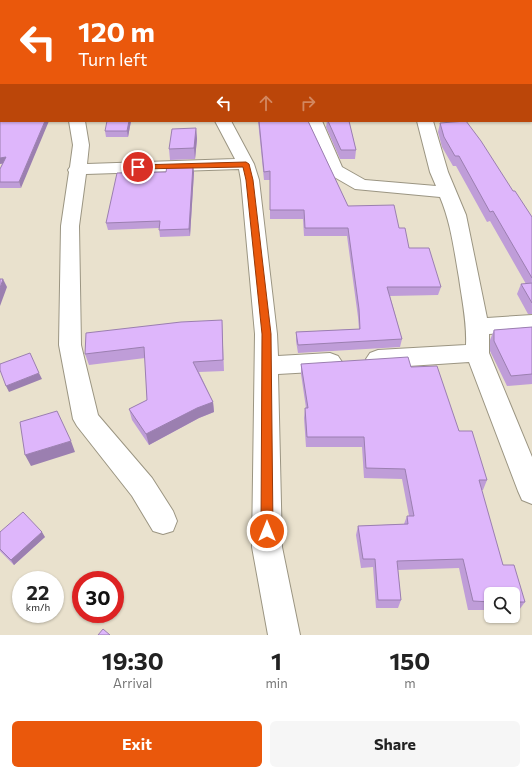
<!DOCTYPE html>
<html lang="en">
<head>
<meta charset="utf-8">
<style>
	body { margin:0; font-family:Commissioner,sans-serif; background:#f6f6f6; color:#222; height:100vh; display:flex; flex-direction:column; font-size:15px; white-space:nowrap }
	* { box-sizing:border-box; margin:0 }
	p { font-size:13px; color:#767676 }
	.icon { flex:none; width:22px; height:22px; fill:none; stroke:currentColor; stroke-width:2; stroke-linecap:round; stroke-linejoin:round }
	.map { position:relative; height:635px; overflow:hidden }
	.sheet { display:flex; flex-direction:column; background:#fff; flex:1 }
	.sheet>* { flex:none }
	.top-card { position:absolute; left:0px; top:0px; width:532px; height:122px; box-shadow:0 1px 3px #0004; background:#ea580c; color:#fff; overflow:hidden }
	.controls { position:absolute; left:484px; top:587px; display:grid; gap:8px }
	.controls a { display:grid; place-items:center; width:36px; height:36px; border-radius:6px; background:#fff; box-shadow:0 1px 3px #0004; font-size:20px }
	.speed { position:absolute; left:12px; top:571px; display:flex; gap:8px; font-size:20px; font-weight:700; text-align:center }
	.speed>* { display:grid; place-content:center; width:52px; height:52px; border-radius:50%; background:#fff; box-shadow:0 1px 3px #0004; line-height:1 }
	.speed small { font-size:10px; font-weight:400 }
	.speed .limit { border:6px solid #d22; background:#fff; color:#111 }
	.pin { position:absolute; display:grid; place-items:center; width:34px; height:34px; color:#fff; margin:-17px; border:2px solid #fff; border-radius:50%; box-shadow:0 1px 4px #0007 }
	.me { position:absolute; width:44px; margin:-22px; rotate:0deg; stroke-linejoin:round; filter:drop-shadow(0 0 3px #0008) }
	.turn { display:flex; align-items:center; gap:14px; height:84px; padding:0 12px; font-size:18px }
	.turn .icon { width:52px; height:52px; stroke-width:2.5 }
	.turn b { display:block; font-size:28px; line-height:34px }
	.lanes { display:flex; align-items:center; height:38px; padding:0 12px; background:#0003; justify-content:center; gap:20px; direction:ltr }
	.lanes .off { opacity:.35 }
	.eta { display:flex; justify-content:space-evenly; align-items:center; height:68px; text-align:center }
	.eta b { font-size:24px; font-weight:700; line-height:28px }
	.primary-button { display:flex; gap:8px; margin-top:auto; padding:8px 12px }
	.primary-button a { flex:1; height:46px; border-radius:6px; background:#ea580c; color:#fff; font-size:16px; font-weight:700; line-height:46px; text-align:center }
	.primary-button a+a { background:#f6f6f6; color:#222 }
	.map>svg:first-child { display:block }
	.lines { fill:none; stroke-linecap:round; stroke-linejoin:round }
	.minor-casing { stroke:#9b9582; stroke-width:2 }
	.minor { fill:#fff; fill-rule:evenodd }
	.wall { fill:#bf9dd8 }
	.shaded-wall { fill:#9b7fb0 }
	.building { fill:#deb6fb; stroke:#9b7fb0 }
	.route { fill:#ea580c; stroke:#983908 }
</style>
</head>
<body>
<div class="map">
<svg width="532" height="635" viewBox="0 0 532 635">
	<rect width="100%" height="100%" fill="#e9e1cd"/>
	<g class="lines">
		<defs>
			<path id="minor" d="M87,0H99V1H87Z
				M170,0H182L183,1H171Z
				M531,89H532V97H531Z
				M0,113L1,121H6L0,123Z
				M69,121H85L89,145L87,164L235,159L215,121H231L254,164L259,180L277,334L278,356L330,353L338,356L342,362L338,368L330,371L278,374L282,547L300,635H268L252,547L255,334L241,180L239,169L86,174L79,226L81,345L98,415L152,478L173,511L177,521L173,531L163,534L153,531L132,496L77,426L73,419L59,345L61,226L69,172L68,170L70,167L73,145Z
				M306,121H322L342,167L365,180L436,186L430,172L417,121H433L448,172L466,215L487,318L532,315V331L489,334V353L532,457V504L522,500L518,491L469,362L378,368L370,365L366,359L370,353L378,350L466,345C467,322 462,300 459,278C454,250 451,223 440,197L355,189L329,174Z"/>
		</defs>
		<!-- minor casing -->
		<use href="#minor" class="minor-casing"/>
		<!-- minor -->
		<use href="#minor" class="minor"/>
	</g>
	<!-- wall -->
	<path class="wall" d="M505,0H532V41L531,40V1H505Z
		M0,120L21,188H0V169L3,163L0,164Z
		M131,121L128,137H106L105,131Z
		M257,121H308L348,206L399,228L409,248L441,287L438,295L390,296L402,339L400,347L298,353L296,341V332L359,329L358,317L347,236H304L303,219H270V180H264L258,121Z
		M327,121H349L356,150L355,159H340L326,127Z
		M440,123L513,191L532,217V314H528L517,294L521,284H526L490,221L487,222L456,166H453L442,147L438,132Z
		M196,128L197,139L195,159L170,160L169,149Z
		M194,172L190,236L160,237L159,228L108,230L106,223Z
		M222,320L224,371L199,372L213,402L214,412L199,418L149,445L132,420L129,409L147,400L145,358L89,365L85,354Z
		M532,327V384L507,386L490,351V340L494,330Z
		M301,364L411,367L459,431L487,480L483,490H481L503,565L525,602L519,610H513V594H491V610H468L459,568L398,570L401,600L398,608H376L373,567L361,568L356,535L358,526L404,524L407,516H409L402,479L364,478L362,447H306L304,418L305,408H306L301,374Z
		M0,532L45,537L14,565L0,551Z"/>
	<!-- shaded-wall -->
	<path class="shaded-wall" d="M45,121H49L21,188L19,182Z
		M129,121H131L128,137L127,131Z
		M196,128L197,139L195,159L194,148Z
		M6,157L7,163L0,164V158Z
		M193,165L194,172L190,236L189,229Z
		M3,279L7,287L0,306V288Z
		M39,373L42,379L9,392L6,386Z
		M213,402L214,412L199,418L149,445L146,434L197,408Z
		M71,441L75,452L31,466L25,455Z
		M42,532L45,537L14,565L11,560Z"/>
	<!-- building -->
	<path class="building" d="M102,0H148V1H102Z
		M224,0H424L425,1H224Z
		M508,0H532V34L531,33V1H509Z
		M1,119V121H45L19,182H0V169L6,157L0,158V120Z
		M107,121H129L127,131H105Z
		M259,121H308L348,206L394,205L399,228H405L409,248H429L441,287H387L402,339L298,345L296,332L360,329L359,309L348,228H305L304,210H270V171L264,172Z
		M328,121H349L356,150H341Z
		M466,121L481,141L513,191H515L532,217V278L493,211L490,212L459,156H455L444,137L440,123Z
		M196,128L194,148L169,149L172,129Z
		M193,165L189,229L159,230L160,221L106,223L117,173L166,172L167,166Z
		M0,279H3L0,288Z
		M532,283V303L521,284Z
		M222,320L223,360L193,362L213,402L197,408L146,434L129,409L147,400L144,347L85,354L86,333L181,322Z
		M532,327V374L511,376L494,341V330Z
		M30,353L39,373L6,386L0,370V364Z
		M408,357L411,367L437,366L459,431H472L487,480H479L503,565H514L525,602H513V594H491V602L473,601L463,559L397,561L401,600H378L375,559H363L358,526L408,524L407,516H414L405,469L366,468L364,437H307L305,408H308L301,364Z
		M57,411L71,441L25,455L20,422Z
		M23,512L42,532L11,560L0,549V532Z
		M103,629L110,635H98Z"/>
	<!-- route -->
	<path class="route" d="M246,162L249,164L253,180L271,334L273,531L271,535L267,537L262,535L261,531L262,334L246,180L243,167L138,169L134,167L138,165Z"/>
</svg>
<div class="controls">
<a><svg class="icon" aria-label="search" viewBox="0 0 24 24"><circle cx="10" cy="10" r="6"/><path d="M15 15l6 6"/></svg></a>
</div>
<div class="speed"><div>22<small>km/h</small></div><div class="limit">30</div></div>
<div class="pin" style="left:138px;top:167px;background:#d93025"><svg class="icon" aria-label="arrive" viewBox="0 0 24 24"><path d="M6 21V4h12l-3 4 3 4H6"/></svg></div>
<svg class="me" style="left:267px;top:531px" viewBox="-20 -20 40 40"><circle r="17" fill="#ea580c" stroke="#fff" stroke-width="3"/><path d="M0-11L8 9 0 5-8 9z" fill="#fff"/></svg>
<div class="top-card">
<div class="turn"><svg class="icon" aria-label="left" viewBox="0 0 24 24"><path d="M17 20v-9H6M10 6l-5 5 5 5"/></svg><div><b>120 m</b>Turn left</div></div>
<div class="lanes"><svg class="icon" aria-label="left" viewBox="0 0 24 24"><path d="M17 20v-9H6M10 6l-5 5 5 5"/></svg><svg class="icon off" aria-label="ahead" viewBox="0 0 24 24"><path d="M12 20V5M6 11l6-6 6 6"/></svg><svg class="icon off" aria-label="right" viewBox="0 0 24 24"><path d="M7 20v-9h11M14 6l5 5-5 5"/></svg></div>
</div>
</div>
<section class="sheet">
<div class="eta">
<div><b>19:30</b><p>Arrival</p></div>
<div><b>1</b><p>min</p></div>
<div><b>150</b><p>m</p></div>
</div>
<div class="primary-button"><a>Exit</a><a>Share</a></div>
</section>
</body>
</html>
